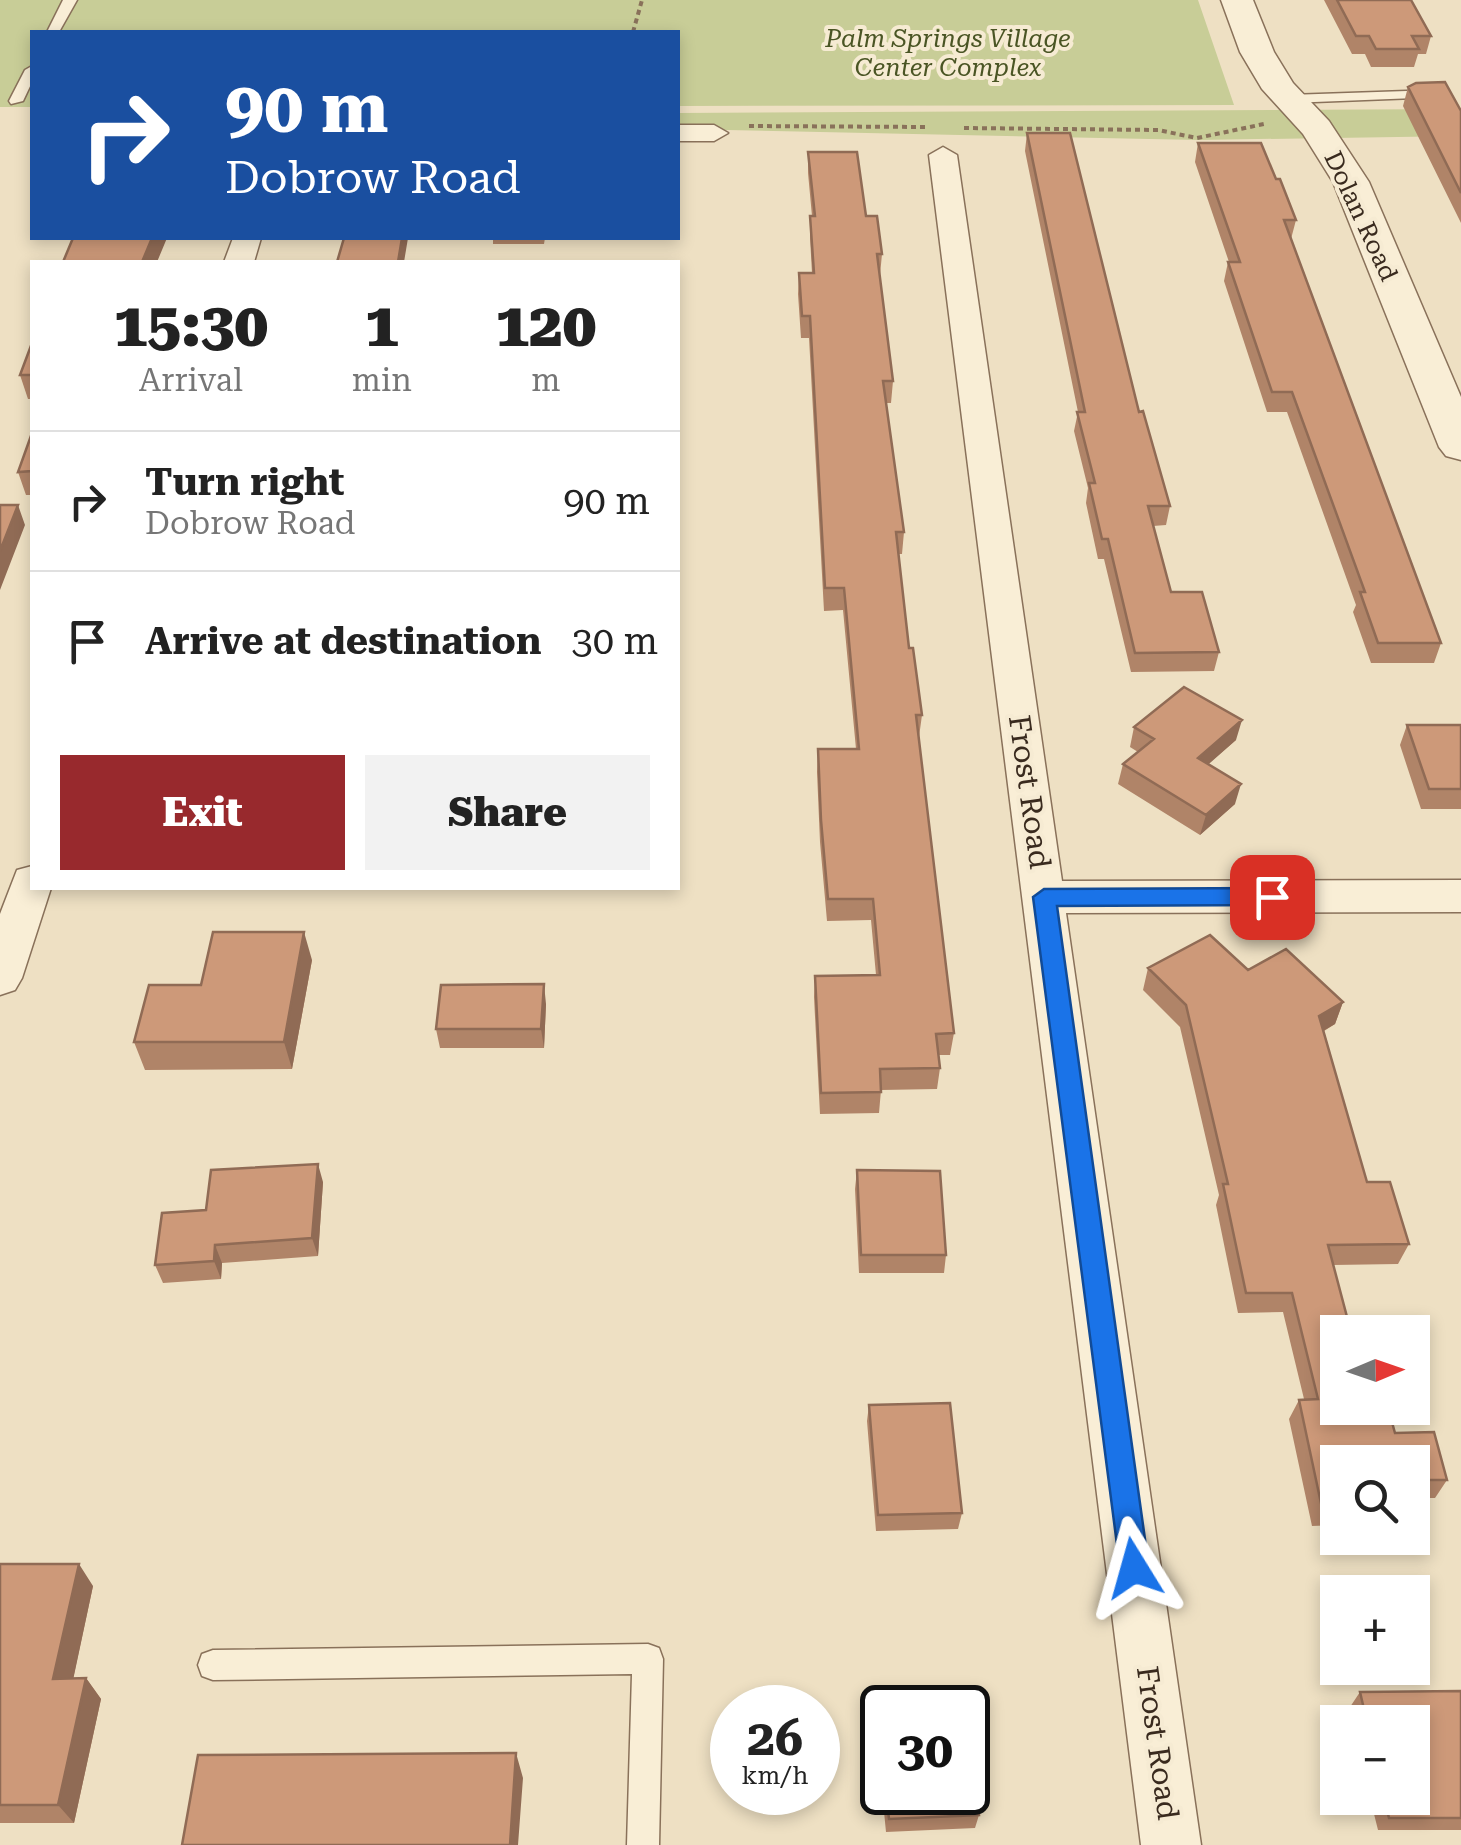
<!DOCTYPE html>
<html lang="en">
<head>
<meta charset="utf-8">
<style>
	body { margin:0; font-family:"Roboto Serif",serif; background:#f2f2f2; color:#222; height:100vh; display:flex; flex-direction:column; font-size:38px; white-space:nowrap }
	* { box-sizing:border-box; margin:0 }
	p { font-size:32px; color:#767676 }
	.icon { flex:none; width:55px; height:55px; fill:none; stroke:currentColor; stroke-width:2; stroke-linecap:round; stroke-linejoin:round }
	.map { position:relative; flex:1; overflow:hidden }
	.drawer { position:absolute; left:30px; top:260px; width:650px; height:630px; display:flex; flex-direction:column; background:#fff; border-radius:0px; box-shadow:0 5px 15px #0003 }
	.drawer>* { flex:none }
	.banner { position:absolute; left:30px; top:30px; width:650px; height:210px; border-radius:0px; box-shadow:0 5px 15px #0003; background:#1a4fa0; color:#fff; overflow:hidden }
	.needle { width:65px; rotate:88deg }
	.tools { position:absolute; left:1320px; top:1315px; display:grid; gap:20px }
	.tools a { display:grid; place-items:center; width:110px; height:110px; border-radius:0px; background:#fff; box-shadow:0 5px 15px #0003; font-size:50px }
	.speed { position:absolute; left:710px; top:1685px; display:flex; gap:20px; font-size:50px; font-weight:700; text-align:center }
	.speed>* { display:grid; place-content:center; width:130px; height:130px; border-radius:50%; background:#fff; box-shadow:0 5px 15px #0003; line-height:1 }
	.speed small { font-size:25px; font-weight:400 }
	.speed .limit { border:5px solid #111; border-radius:15px; background:#fff; color:#111 }
	.pin { position:absolute; display:grid; place-items:center; width:85px; height:85px; color:#fff; margin:-42px; border-radius:20px; box-shadow:0 5px 15px #0006 }
	.me { position:absolute; width:110px; margin:-55px; rotate:352deg; stroke-linejoin:round; filter:drop-shadow(0 0 8px #0008) }
	.turn { display:flex; align-items:center; gap:35px; height:210px; padding:0 30px; font-size:45px }
	.turn .icon { width:130px; height:130px; stroke-width:2.5 }
	.turn b { display:block; font-size:70px; line-height:85px }
	.eta { display:flex; justify-content:space-evenly; align-items:center; height:170px; text-align:center }
	.eta b { font-size:60px; font-weight:800; line-height:70px }
	.action { display:flex; gap:20px; margin-top:auto; padding:20px 30px }
	.action a { flex:1; height:115px; border-radius:0px; background:#98292d; color:#fff; font-size:40px; font-weight:800; line-height:115px; text-align:center }
	.action a+a { background:#f2f2f2; color:#222 }
	ul { padding:0; list-style:none }
	li { display:flex; align-items:center; gap:30px; height:140px; padding:0 30px; border-top:2px solid #e0e0e0 }
	li div { flex:1 }
	li b { display:block; font-size:38px }
	li em { font-style:normal }
	.map>svg:first-child { display:block }
	.green { fill:#c8cd97 }
	.lines { fill:none; stroke-linecap:round; stroke-linejoin:round }
	.service-casing { stroke:#89715a; stroke-width:3 }
	.minor-casing { stroke:#89715a; stroke-width:3 }
	.tertiary-casing { stroke:#89715a; stroke-width:3 }
	.path { stroke:#89715a; stroke-width:4; stroke-dasharray:5 4; stroke-linecap:butt }
	.service { fill:#f9eed6; fill-rule:evenodd }
	.minor { fill:#f9eed6; fill-rule:evenodd }
	.tertiary { fill:#f9eed6; fill-rule:evenodd }
	.wall { fill:#b08468 }
	.shaded-wall { fill:#906b55 }
	.building { fill:#cd9979; stroke:#906b55; stroke-width:2.5 }
	.route { fill:#1a73e8; stroke:#114b97; stroke-width:2.5 }
	.labels { text-anchor:middle; dominant-baseline:central; stroke-width:8; stroke-linejoin:round; paint-order:stroke }
	.far-park-label { font-size:25px; font-style:italic; fill:#4a5524; stroke:#f6ebd3 }
	.far-street-label { font-size:25px; fill:#392a1e; stroke:#f6ebd3 }
	.street-label { font-size:30px; fill:#392a1e; stroke:#f6ebd3 }
</style>
</head>
<body>
<div class="map">
<svg width="1461" height="1845" viewBox="0 0 1461 1845">
	<rect width="100%" height="100%" fill="#eee0c3"/>
	<!-- green -->
	<path class="green" d="M0,0H1198L1234,105L678,106V32H32V107H0Z
		M1461,109V136L1198,140L678,129V113Z"/>
	<g class="lines">
		<defs>
			<path id="service" d="M63,0H77L59,32H47Z
				M32,66V82L23,101L11,104L9,101L25,70Z
				M1436,90L1441,91V97L1289,103L1282,99L1289,95Z
				M648,1644L659,1648L663,1659L659,1845H627L632,1674L213,1680L202,1676L198,1665L202,1654L213,1650Z"/>
			<path id="minor" d="M678,125H714L728,133L714,141H678Z
				M943,147L957,155L1062,881L1461,880V912L1066,913L1201,1845H1141L929,155Z
				M233,238H261L254,262H224Z
				M32,866V888H51L22,978L15,990L0,995V914L17,870Z"/>
			<path id="tertiary" d="M1221,0H1253L1274,52L1293,83L1329,121L1369,182L1461,397V460L1446,456L1439,447L1333,182L1303,134L1262,89L1240,52Z"/>
		</defs>
		<!-- service casing -->
		<use href="#service" class="service-casing"/>
		<!-- minor casing -->
		<use href="#minor" class="minor-casing"/>
		<!-- tertiary casing -->
		<use href="#tertiary" class="tertiary-casing"/>
		<!-- path -->
		<path class="path" d="M633,32L642,0
			M749,126L926,127
			M964,128L1158,130L1197,138L1264,124"/>
		<!-- service -->
		<use href="#service" class="service"/>
		<!-- minor -->
		<use href="#minor" class="minor"/>
		<!-- tertiary -->
		<use href="#tertiary" class="tertiary"/>
	</g>
	<!-- wall -->
	<path class="wall" d="M1324,0H1411L1431,36L1426,54H1418L1414,67H1371L1365,54H1352Z
		M1408,87L1461,111V223L1403,106Z
		M1027,133L1139,412L1170,506L1166,525L1153,526L1171,592L1219,652L1214,671L1131,672L1104,559H1098L1086,503L1088,488L1074,431L1078,412L1025,151Z
		M1198,143L1276,179L1296,220L1291,239L1441,643L1434,663H1371L1353,612L1356,605L1287,412H1267L1224,281L1228,262H1229L1195,162Z
		M808,152L866,216L882,254L880,275L893,381L891,403H886L904,532L902,554H899L909,648L922,715L919,737L954,1033L950,1055H938L940,1068L937,1089L881,1090L879,1113L820,1114L814,997L815,976L876,975L871,920L827,921L820,842L817,772L818,749H856L843,610L824,611L809,338H801L798,294L799,273H812L810,237V216H812L808,173Z
		M493,238H545L544,244H493Z
		M32,343V399H28L20,375Z
		M32,433V495H26L18,472Z
		M1407,725H1461V809H1421L1400,745Z
		M1134,727L1236,740L1208,764L1235,804L1200,835L1118,784L1123,764L1138,752L1130,747Z
		M312,960L292,1069L145,1070L134,1042L201,985Z
		M1148,968L1248,970L1343,1002L1335,1024L1324,1031L1367,1182L1409,1244L1398,1264L1333,1265L1351,1332L1395,1433L1447,1480L1435,1498H1414L1417,1506L1412,1513V1462H1338V1525L1312,1526L1289,1419L1299,1400L1304,1399L1283,1312L1238,1313L1216,1205L1219,1195L1180,1027L1143,990Z
		M546,1004L544,1048H440L436,1029Z
		M857,1170L946,1255L944,1273H859L855,1189Z
		M323,1182L318,1256L222,1263L221,1279L163,1283L155,1265L206,1210Z
		M869,1405L962,1513L958,1529L876,1531L867,1421Z
		M0,1564L93,1586L73,1679L86,1678L101,1699L74,1823H0Z
		M1461,1691V1830H1378L1370,1798H1412V1722H1354L1350,1707L1360,1692Z
		M882,1726V1792H968L979,1815L975,1828L886,1832L877,1740L880,1727Z"/>
	<!-- shaded-wall -->
	<path class="shaded-wall" d="M152,238H167L157,262H142Z
		M402,238H408L404,262H398Z
		M18,505L25,525L0,590V551Z
		M1242,720L1236,740L1193,778L1198,758Z
		M1241,784L1235,804L1200,835L1206,815Z
		M304,932L312,960L292,1069L284,1042Z
		M544,984L546,1004L544,1048L541,1029Z
		M1343,1002L1335,1024L1311,1038L1319,1016Z
		M318,1164L323,1182L318,1256L312,1238Z
		M215,1245L222,1263L221,1279L214,1261Z
		M79,1564L93,1586L69,1699L53,1679Z
		M86,1678L101,1699L74,1823L58,1805Z
		M516,1753L523,1778L518,1845H510Z"/>
	<!-- building -->
	<path class="building" d="M1337,0H1411L1431,36H1412L1419,49H1376L1369,36H1356Z
		M1445,82L1461,111V193L1408,87L1416,83Z
		M1027,133H1070L1139,412L1143,411L1170,506H1148L1171,592H1202L1219,652L1135,653L1108,539H1102L1089,483H1095L1077,412H1085Z
		M1198,143H1261L1276,179H1280L1296,220H1284L1441,643H1378L1360,592H1365L1292,392H1272L1228,262H1240Z
		M808,152H857L866,216H877L882,254H877L893,381H883L904,532H896L909,648H913L922,715H916L954,1033L936,1034L940,1068L880,1069L881,1092L821,1093L815,976L880,975L873,899H828L821,820L818,749H859L844,588H825L810,316H802L799,273H814L810,216H815Z
		M73,238H152L142,262H63Z
		M344,238H402L398,262H337Z
		M32,343V375H20Z
		M32,433V471L18,472Z
		M0,505H18L0,551Z
		M1184,687L1242,720L1198,758L1241,784L1206,815L1123,764L1154,739L1134,727Z
		M1407,725H1461V789H1429Z
		M213,932H304L284,1042H134L149,985H201Z
		M1210,935L1248,970L1286,949L1343,1002L1319,1016L1367,1182H1390L1409,1244L1328,1245L1351,1332H1338V1408H1388L1395,1433L1434,1432L1447,1480H1412V1462H1338V1507L1322,1508L1299,1400L1318,1399L1292,1293H1246L1223,1184H1228L1186,1005L1148,968Z
		M544,984L541,1029H436L441,985Z
		M318,1164L312,1238L215,1245L214,1261L155,1265L162,1213L206,1210L211,1170Z
		M857,1170L940,1171L946,1255H861Z
		M950,1403L962,1513L878,1515L869,1405Z
		M0,1564H79L53,1679L86,1678L58,1805H0Z
		M1461,1691V1818H1389L1384,1798H1412V1722H1367L1360,1692Z
		M968,1723L979,1815L889,1819L886,1792H968Z
		M882,1726V1754L880,1727Z
		M516,1753L510,1845H182L198,1755Z"/>
	<!-- route -->
	<path class="route" d="M1272,888L1283,897L1272,905L1057,906L1149,1568L1145,1579L1134,1583L1124,1579L1120,1568L1033,897L1044,889Z"/>
	<g class="labels">
		<!-- far-park labels -->
		<g class="far-park-label">
			<text x="948" y="38">Palm Springs Village<tspan x="948" dy="29">Center Complex</tspan></text>
		</g>
		<!-- far-street labels -->
		<g class="far-street-label">
			<text transform="translate(1361 216) rotate(65)">Dolan Road</text>
		</g>
		<!-- street labels -->
		<g class="street-label">
			<text transform="translate(1030 792) rotate(82)">Frost Road</text>
			<text transform="translate(1158 1743) rotate(82)">Frost Road</text>
		</g>
	</g>
</svg>
<div class="tools">
<a><svg class="needle" viewBox="-14 -14 28 28"><path d="M0-13l5 13h-10z" fill="#e53935"/><path d="M0 13l5-13h-10z" fill="#767676"/></svg></a>
<a><svg class="icon" aria-label="search" viewBox="0 0 24 24"><circle cx="10" cy="10" r="6"/><path d="M15 15l6 6"/></svg></a>
<a>+</a>
<a>−</a>
</div>
<div class="speed"><div>26<small>km/h</small></div><div class="limit">30</div></div>
<div class="pin" style="left:1272px;top:897px;background:#d93025"><svg class="icon" aria-label="arrive" viewBox="0 0 24 24"><path d="M6 21V4h12l-3 4 3 4H6"/></svg></div>
<svg class="me" style="left:1134px;top:1568px" viewBox="-20 -20 40 40"><path d="M0-17L14 15 0 8-14 15z" fill="#1a73e8" stroke="#fff" stroke-width="4"/></svg>
<div class="banner">
<div class="turn"><svg class="icon" aria-label="right" viewBox="0 0 24 24"><path d="M7 20v-9h11M14 6l5 5-5 5"/></svg><div><b>90 m</b>Dobrow Road</div></div>
</div>
<section class="drawer">
<div class="eta">
<div><b>15:30</b><p>Arrival</p></div>
<div><b>1</b><p>min</p></div>
<div><b>120</b><p>m</p></div>
</div>
<ul>
<li><svg class="icon" aria-label="right" viewBox="0 0 24 24"><path d="M7 20v-9h11M14 6l5 5-5 5"/></svg><div><b>Turn right</b><p>Dobrow Road</p></div><em>90 m</em></li>
<li><svg class="icon" aria-label="arrive" viewBox="0 0 24 24"><path d="M6 21V4h12l-3 4 3 4H6"/></svg><div><b>Arrive at destination</b></div><em>30 m</em></li>
</ul>
<div class="action"><a>Exit</a><a>Share</a></div>
</section>
</div>
</body>
</html>
